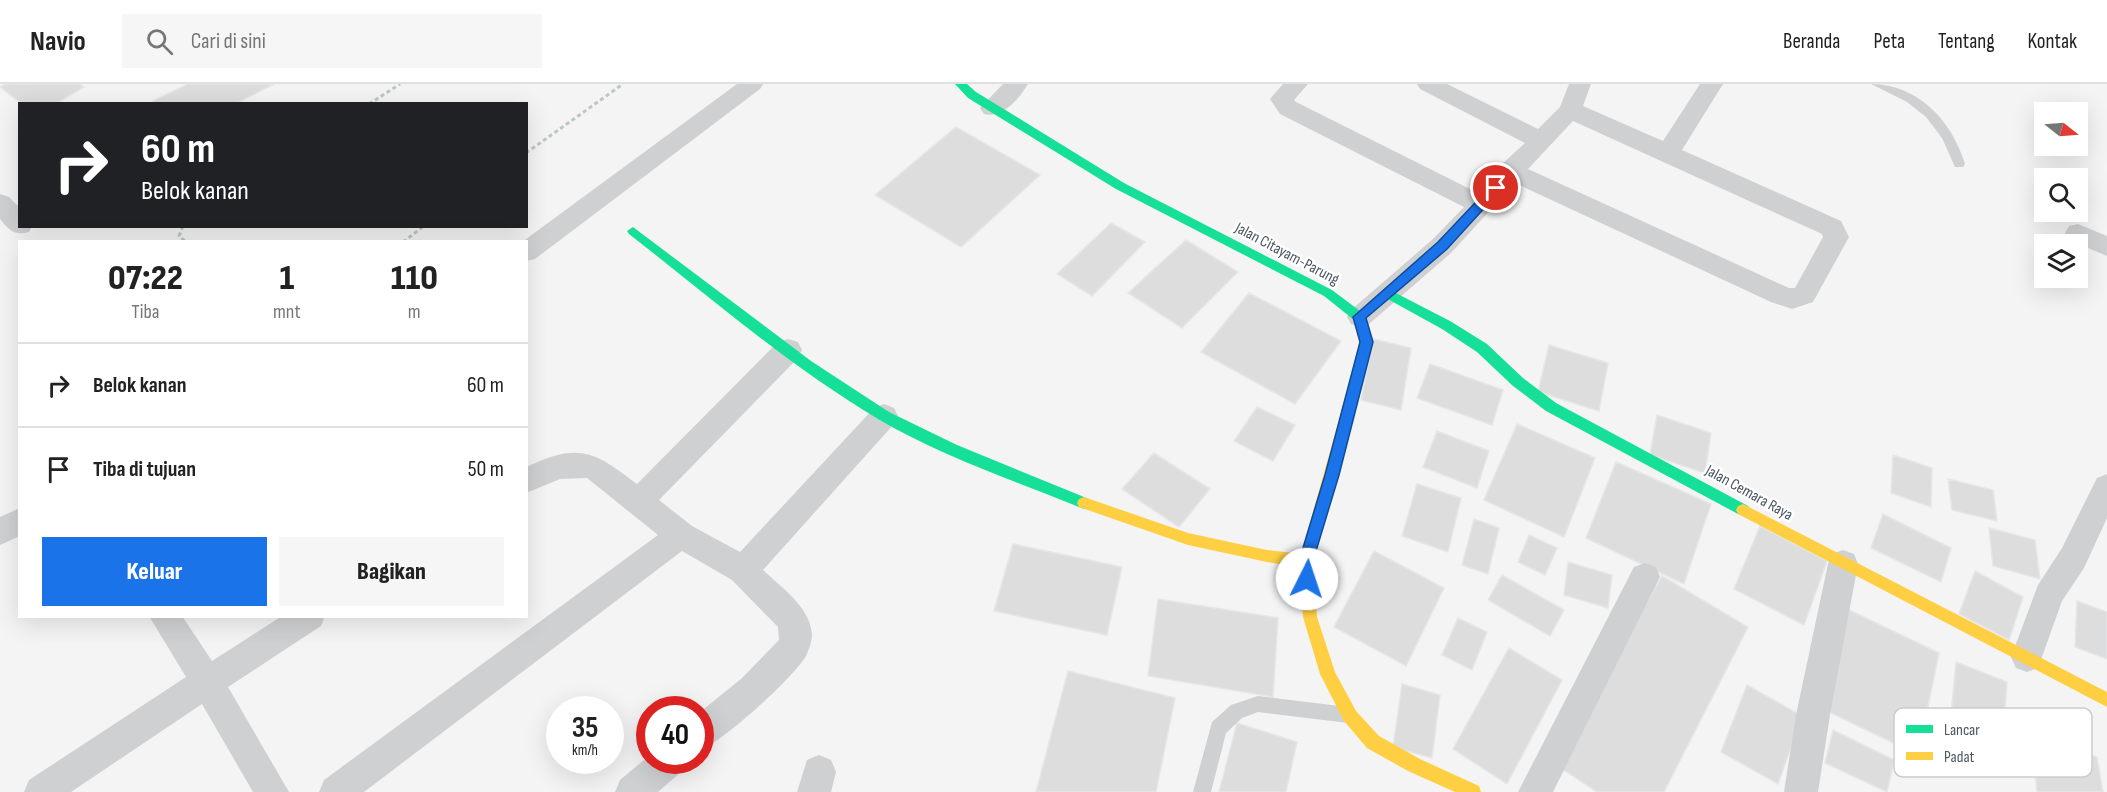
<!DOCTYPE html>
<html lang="id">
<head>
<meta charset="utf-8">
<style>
	body { margin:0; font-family:"Sofia Sans Condensed",sans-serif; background:#f6f6f6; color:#222; height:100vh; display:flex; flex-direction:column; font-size:22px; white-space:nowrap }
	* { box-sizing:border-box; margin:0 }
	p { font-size:20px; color:#767676 }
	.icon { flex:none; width:33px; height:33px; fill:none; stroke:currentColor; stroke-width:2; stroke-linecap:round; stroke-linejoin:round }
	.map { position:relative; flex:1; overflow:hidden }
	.side { position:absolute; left:18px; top:156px; width:510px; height:378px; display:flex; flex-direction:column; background:#fff; border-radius:0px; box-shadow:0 6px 24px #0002 }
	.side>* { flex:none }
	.top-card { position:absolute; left:18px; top:18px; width:510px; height:126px; border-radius:0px; box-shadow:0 6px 24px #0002; background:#202124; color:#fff; overflow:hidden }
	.needle { width:39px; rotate:107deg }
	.controls { position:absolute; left:2034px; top:18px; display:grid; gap:12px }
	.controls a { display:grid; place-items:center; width:54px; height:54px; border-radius:0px; background:#fff; box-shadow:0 6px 24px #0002; font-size:30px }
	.speed { position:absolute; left:546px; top:612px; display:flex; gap:12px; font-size:30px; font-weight:700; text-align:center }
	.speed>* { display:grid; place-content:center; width:78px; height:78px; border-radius:50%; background:#fff; box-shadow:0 6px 24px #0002; line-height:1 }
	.speed small { font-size:15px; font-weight:400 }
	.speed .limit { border:9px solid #d22; background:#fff; color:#111 }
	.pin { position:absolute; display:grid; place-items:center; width:51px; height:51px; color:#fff; margin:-26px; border:3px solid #fff; border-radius:50%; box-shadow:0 2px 6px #0007 }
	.me { position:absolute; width:66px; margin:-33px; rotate:4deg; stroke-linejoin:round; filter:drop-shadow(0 0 4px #0008) }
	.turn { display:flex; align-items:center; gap:21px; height:126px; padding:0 24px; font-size:27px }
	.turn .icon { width:78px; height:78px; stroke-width:2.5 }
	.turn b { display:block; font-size:42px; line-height:51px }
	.eta { display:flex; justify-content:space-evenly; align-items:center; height:102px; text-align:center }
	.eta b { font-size:36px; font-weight:800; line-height:42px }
	.cta { display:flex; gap:12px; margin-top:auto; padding:12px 24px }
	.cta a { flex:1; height:69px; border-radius:0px; background:#1a73e8; color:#fff; font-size:24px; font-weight:800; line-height:69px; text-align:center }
	.cta a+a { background:#f6f6f6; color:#222 }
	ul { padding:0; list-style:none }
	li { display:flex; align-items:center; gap:18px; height:84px; padding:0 24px; border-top:2px solid #e0e0e0 }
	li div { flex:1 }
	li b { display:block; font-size:22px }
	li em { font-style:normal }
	header { display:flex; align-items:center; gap:36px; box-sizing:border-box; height:84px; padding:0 30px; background:#fff; border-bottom:2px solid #e0e0e0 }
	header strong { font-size:28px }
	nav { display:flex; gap:33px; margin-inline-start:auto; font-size:21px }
	.search { width:420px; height:54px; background:#f6f6f6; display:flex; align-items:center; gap:15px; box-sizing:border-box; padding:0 21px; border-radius:0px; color:#767676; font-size:22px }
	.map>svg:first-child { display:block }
	.building { fill:#ddddde; stroke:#e5e6e7; stroke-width:1.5 }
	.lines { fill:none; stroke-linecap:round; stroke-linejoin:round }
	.path { stroke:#bcc7c4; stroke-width:3; stroke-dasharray:4 3; stroke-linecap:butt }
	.lane { fill:#ced0d2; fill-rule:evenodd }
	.street { fill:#ced0d2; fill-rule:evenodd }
	.fast { fill:#16e098; fill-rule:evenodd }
	.slow { fill:#ffcf43; fill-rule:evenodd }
	.route { fill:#1a73e8; stroke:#114b97; stroke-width:1.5 }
	.labels { text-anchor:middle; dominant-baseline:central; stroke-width:5; stroke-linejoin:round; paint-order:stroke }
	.street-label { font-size:16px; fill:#4a5661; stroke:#fff }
	.key { fill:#fff; stroke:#c9ccd0; stroke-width:1.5 }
	.key-label { font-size:16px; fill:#4a5661 }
</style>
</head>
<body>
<header>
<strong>Navio</strong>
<div class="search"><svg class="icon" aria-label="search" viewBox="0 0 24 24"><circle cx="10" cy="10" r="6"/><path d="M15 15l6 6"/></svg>Cari di sini</div>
<nav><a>Beranda</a><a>Peta</a><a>Tentang</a><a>Kontak</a></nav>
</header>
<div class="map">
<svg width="2107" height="708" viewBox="0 0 2107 708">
	<rect width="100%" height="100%" fill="#f4f4f4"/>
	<!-- building -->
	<path class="building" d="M5,0H79L84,3L55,20H22L0,3Z
		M188,0H274L235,20H156L153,17Z
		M956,43L1040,91L961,163L875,111Z
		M1111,139L1145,158L1092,212L1057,190Z
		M1186,156L1238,188L1182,244L1128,209Z
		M1249,209L1341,257L1295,320L1201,268Z
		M1373,255L1411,264L1401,326L1361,316Z
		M1549,261L1608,279L1599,327L1538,308Z
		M1430,280L1503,306L1492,341L1417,314Z
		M1257,323L1295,341L1273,377L1234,357Z
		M1657,331L1711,349L1705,389L1650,371Z
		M1517,340L1595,374L1564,453L1484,416Z
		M1437,347L1489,367L1477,404L1423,383Z
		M1154,369L1210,405L1179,443L1122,405Z
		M1893,371L1932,384L1931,423L1891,409Z
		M1616,378L1711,420L1684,500L1586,454Z
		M1948,395L1993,406L1997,437L1952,426Z
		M1417,400L1461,414L1448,468L1402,452Z
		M1883,430L1951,464L1941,498L1871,464Z
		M1474,435L1499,444L1488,490L1462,481Z
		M1760,442L1827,477L1804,541L1734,505Z
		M1989,444L2035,456L2040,495L1993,482Z
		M1529,451L1557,464L1545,491L1518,478Z
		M1013,460L1122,483L1107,551L994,527Z
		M1374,467L1444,504L1406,582L1334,543Z
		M1568,478L1612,491L1608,524L1564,511Z
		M1975,487L2023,513L2009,556L1959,530Z
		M1502,491L1564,526L1550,552L1488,516Z
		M1662,492L1748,543L1664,708H1597L1555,680Z
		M1158,515L1278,534L1273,613L1148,592Z
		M2077,517L2107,528V575L2075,563Z
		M1849,526L1939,569L1918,671L1823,625Z
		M1458,534L1487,548L1472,586L1442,571Z
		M1509,564L1562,596L1507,700L1453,665Z
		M1956,578L2007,598L2003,653L1951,631Z
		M1068,587L1175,614L1156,708H1036Z
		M1402,600L1440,611L1432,674L1393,663Z
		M1747,601L1802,632L1778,700L1721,668Z
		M1237,639L1297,658L1286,708H1219Z
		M1833,646L1894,676L1887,708L1825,679Z
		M2032,653L2097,673L2103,708H2037Z"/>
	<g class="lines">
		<!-- path -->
		<path class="path" d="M369,20L400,0
			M526,69L623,0
			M183,142L179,152L186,158
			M403,158L424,142"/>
		<!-- lane -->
		<path class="lane" d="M1871,0C1918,0 1952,37 1965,80L1963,83H1955L1942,54L1926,33L1907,18Z
			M1258,612L1348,623L1354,625L1357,631L1354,637L1348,639L1258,628L1242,634L1226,649L1211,708H1193L1212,638L1231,621Z"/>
		<!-- street -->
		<path class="street" d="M737,0H763L760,5L535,175L526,177V158H522Z
			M1003,0H1028C1019,15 1002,35 984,30L980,24Z
			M1283,0H1308L1294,16L1296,18L1478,109L1501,81L1525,59L1420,5L1417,0H1447L1538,45L1560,23L1569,0H1591L1583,22L1663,57L1700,0H1723L1682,66L1841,137L1849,153L1813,218L1792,225L1771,218L1515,99L1451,169L1369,240L1360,243L1351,240L1347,233L1351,226L1433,155L1464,123L1280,30L1270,15ZM1573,37L1822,150L1823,153L1795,204H1789L1528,85Z
			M0,110L9,113L20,124V142H32L29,148C14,152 9,146 0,135Z
			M2078,140L2107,152V172L2069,156L2065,149L2069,142Z
			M788,255L798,258L802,266L798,274L659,416L692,442L740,468L874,324L884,320L894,324L898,332L894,340L763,486C781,503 810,523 812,550C812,557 809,566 806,572C793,594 724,657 700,666V628L741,595L779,556L778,543L732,496L682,467L364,708H319L324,696L658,451L587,394L560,395L526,409V383C579,358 594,367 637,400L778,258Z
			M2107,390V434L2084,484L2062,517L2038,584L2027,588L2016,584L2011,573L2038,501L2062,464L2097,394Z
			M20,424V452L0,461V433Z
			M1843,466L1854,470L1858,480L1830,631L1818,708H1784L1796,631L1828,480L1832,470Z
			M1645,479L1656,483L1660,493L1553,708H1518L1634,483Z
			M149,532H182L212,577L282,532H325L321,542L228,603L289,708H253L202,620L71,708H24L29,696L186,593Z
			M650,671V676H686L681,688L658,708H615L620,696Z
			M819,671L831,676L836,688L831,708H797L807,676Z"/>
		<!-- fast -->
		<path class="fast" d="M955,0H967L976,8L1124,99L1332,206L1364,230L1372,258L1352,336H1342L1340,332L1360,258L1354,236L1324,212L1116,105L968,14Z
			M633,143L811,277L889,328L957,361L1089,415L1091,419L1089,423L1084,425L1079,423C1012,396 941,372 878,335C789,282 710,213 629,150L627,147Z
			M1388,205L1450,237L1487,260L1523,294L1556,319L1748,422L1750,426L1748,430L1743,432L1738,430L1546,327L1513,302L1477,268L1442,245L1384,213L1382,210L1384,207Z"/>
		<!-- slow -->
		<path class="slow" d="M1347,326L1352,328L1354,332L1313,477L1317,533L1335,588L1356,627L1379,652L1420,675L1479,702L1481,708H1455L1408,687L1367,664L1344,637L1320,590L1303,533L1299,483L1267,478L1188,461L1079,423L1077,419L1079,415L1084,413L1188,449L1267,466L1301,470L1340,332L1342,328Z
			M1743,420L2107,608V623L1738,430L1736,426L1738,422Z"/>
	</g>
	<!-- route -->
	<path class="route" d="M1496,100L1500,101V107L1447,165L1366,234L1373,258L1339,391L1313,477L1315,495L1312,500L1307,502L1302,500L1299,477L1325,391L1360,258L1353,233L1438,158L1492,101Z"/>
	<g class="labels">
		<!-- street labels -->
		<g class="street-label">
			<text transform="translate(1287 170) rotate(28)">Jalan Citayam-Parung</text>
			<text transform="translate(1749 409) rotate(29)">Jalan Cemara Raya</text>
		</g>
	</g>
	<!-- legend -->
	<rect x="1894" y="624" width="198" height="69" rx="9" class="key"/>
	<rect x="1906" y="641" width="27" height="8" fill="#16e098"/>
	<rect x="1906" y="668" width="27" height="8" fill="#ffcf43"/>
	<g class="key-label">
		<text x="1944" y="651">Lancar</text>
		<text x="1944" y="678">Padat</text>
	</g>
</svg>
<div class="controls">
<a><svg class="needle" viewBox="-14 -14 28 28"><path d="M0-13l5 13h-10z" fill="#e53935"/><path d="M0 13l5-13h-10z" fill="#767676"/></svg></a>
<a><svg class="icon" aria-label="search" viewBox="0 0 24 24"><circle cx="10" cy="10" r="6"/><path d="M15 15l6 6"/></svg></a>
<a><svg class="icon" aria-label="layers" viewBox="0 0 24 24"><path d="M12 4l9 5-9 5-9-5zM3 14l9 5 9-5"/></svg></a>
</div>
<div class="speed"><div>35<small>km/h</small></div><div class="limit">40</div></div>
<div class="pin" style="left:1496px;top:104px;background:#d93025"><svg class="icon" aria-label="arrive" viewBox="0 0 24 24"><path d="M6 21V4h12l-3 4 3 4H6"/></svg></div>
<svg class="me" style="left:1307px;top:495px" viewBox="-20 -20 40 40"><circle r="19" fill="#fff"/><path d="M0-13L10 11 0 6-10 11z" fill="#1a73e8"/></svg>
<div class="top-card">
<div class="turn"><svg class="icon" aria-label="right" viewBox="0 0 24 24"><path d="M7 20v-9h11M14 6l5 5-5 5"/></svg><div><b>60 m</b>Belok kanan</div></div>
</div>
<section class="side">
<div class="eta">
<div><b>07:22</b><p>Tiba</p></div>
<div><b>1</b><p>mnt</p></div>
<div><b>110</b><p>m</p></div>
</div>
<ul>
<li><svg class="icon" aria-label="right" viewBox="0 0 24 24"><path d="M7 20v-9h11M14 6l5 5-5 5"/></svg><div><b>Belok kanan</b></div><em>60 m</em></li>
<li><svg class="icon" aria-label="arrive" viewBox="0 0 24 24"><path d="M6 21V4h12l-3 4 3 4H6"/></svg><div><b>Tiba di tujuan</b></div><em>50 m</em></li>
</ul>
<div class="cta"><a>Keluar</a><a>Bagikan</a></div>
</section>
</div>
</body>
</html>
